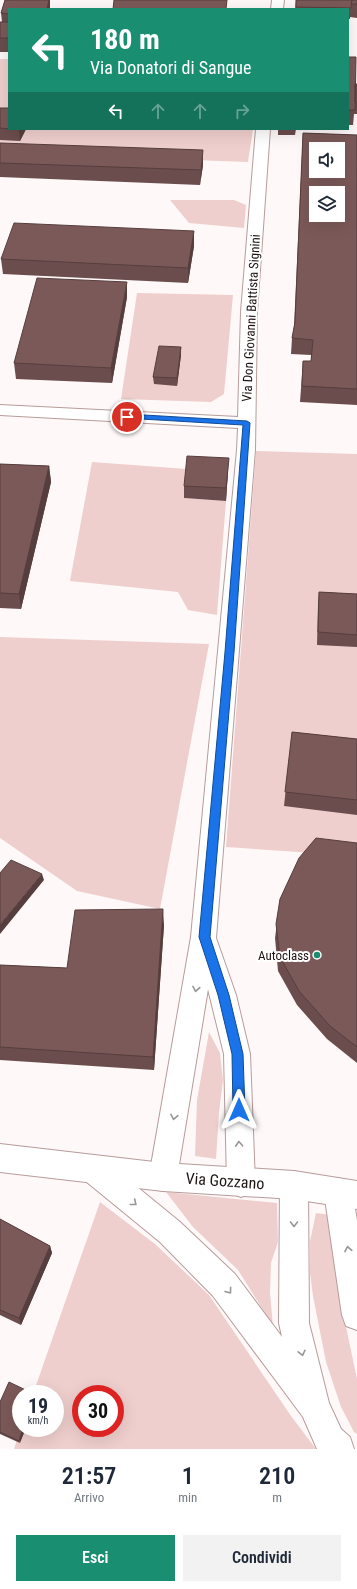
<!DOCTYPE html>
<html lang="it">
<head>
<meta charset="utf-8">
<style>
	body { margin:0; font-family:"Roboto Condensed",sans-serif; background:#f2f2f3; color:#1f2937; height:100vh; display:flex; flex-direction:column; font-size:15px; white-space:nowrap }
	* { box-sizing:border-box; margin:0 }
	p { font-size:13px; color:#747a83 }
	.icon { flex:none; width:22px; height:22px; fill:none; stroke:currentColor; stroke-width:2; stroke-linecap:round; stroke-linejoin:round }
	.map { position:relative; height:1449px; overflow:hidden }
	.sheet { display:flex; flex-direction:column; background:#fff; flex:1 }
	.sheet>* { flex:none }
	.top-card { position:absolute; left:8px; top:8px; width:341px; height:122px; border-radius:0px; box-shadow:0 4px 16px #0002; background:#198e71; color:#fff; overflow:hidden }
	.tools { position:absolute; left:309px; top:142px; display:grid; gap:8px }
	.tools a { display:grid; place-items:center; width:36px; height:36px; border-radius:0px; background:#fff; box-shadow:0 4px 16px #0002; font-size:20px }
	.speed { position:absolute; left:12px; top:1385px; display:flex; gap:8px; font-size:20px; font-weight:700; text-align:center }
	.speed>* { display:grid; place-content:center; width:52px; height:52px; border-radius:50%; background:#fff; box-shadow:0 4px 16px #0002; line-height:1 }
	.speed small { font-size:10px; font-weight:400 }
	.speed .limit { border:6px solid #d22; background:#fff; color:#111 }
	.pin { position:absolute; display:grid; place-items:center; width:34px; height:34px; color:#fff; margin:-17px; border:2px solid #fff; border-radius:50%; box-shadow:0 1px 4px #0007 }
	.me { position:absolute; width:44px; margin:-22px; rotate:0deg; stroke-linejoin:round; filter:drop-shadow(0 0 3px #0008) }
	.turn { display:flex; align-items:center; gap:14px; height:84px; padding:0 16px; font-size:18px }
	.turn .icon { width:52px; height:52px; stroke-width:2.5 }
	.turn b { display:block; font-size:28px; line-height:34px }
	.lanes { display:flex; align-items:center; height:38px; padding:0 16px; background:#0003; justify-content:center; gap:20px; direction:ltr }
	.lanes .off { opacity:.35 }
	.eta { display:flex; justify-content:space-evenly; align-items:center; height:68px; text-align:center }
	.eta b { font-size:24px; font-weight:600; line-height:28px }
	.primary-button { display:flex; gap:8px; margin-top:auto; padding:8px 16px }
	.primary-button a { flex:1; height:46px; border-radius:0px; background:#198e71; color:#fff; font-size:16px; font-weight:600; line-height:46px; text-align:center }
	.primary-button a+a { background:#f2f2f3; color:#1f2937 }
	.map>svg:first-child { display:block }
	.green { fill:#efcfce; fill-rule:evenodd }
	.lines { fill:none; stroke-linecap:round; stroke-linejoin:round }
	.minor-casing { stroke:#b79c9b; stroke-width:2 }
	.tertiary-casing { stroke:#b79c9b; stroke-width:2 }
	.secondary-casing { stroke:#b79c9b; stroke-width:2 }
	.minor { fill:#fff; fill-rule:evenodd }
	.tertiary { fill:#fff; fill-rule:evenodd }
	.secondary { fill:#fff; fill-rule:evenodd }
	.wall { fill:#6b4d4d }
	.shaded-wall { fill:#573e3e }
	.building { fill:#7c5959; stroke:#573e3e; fill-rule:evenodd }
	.oneway { stroke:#999595 }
	.route { fill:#1a73e8; stroke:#114b97 }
	.poi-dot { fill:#198e71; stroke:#fff; stroke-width:1.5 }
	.labels { text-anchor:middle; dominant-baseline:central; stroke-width:4; stroke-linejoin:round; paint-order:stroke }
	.street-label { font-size:13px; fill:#1d1313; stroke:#fff }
	.poi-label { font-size:13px; fill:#1d1313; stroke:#fff; text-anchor:end }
	.near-street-label { font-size:16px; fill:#1d1313; stroke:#fff }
</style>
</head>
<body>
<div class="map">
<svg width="357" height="1449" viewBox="0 0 357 1449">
	<rect width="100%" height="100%" fill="#fef8f8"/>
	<!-- green -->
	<path class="green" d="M0,59H9V129H253L248,162L0,153Z
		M170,200H234L246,205L244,228L189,223Z
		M137,293L233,295L224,394L211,402L121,399Z
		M256,451L357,454V856L226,847Z
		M92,462L187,469L184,498L226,501L217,615L188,610L178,592L70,581Z
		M0,637L209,644L160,909L77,891L0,838Z
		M209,1032L220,1053L223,1080L219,1112L216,1159L195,1156L197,1100Z
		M166,1192L277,1203L278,1242L271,1263L270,1293L273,1326L238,1270L193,1227Z
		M100,1202L155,1244L209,1295L291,1416L316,1449H14L21,1428H55V1394H33ZM81,1394H115V1428H81Z
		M316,1213L331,1215L341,1303L357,1379V1434L354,1432L341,1407L326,1362L313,1296L310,1273V1241Z"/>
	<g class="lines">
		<defs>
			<path id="minor" d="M272,0H284L283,9H271Z
				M256,129H270L257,312L255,450L216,938L236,995L250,1054L255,1183L251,1193L241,1197L231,1193L227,1183L224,1054L208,989L177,1177L173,1187L163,1191L153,1187L149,1177L191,937L237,450L238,428L0,415V405L238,417L241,312Z"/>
			<path id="tertiary" d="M93,1155L103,1159L180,1222L235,1274L282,1337L279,1323L280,1185L284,1175L294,1171L304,1175L308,1185L309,1323L329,1403L341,1429L350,1437L354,1449H317L303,1417L213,1296L160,1242L83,1179L79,1169L83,1159Z
				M338,1178L348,1182L352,1192L357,1220V1330L346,1326L342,1315L324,1192L328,1182Z"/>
			<path id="secondary" d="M0,1144L163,1163L294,1171L357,1181V1209L294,1199L163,1191L0,1172Z"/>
		</defs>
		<!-- minor casing -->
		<use href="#minor" class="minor-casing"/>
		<!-- tertiary casing -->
		<use href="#tertiary" class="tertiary-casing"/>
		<!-- secondary casing -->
		<use href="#secondary" class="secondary-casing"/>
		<!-- minor -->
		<use href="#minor" class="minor"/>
		<!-- tertiary -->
		<use href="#tertiary" class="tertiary"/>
		<!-- secondary -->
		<use href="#secondary" class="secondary"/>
	</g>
	<!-- wall -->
	<path class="wall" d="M5,0H50V9H9V52H0V22H2L1,13Z
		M296,0H357V18L350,17V19H348V9H295Z
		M348,57L355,84H357V114H354L353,125H348Z
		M0,108L26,129L20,141L0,140Z
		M278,129H296L295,135H278Z
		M303,133L357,135V405L300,402L303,361H311V355L291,354L292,338L294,327Z
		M0,143L203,165L200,185L0,177Z
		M194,231V246L188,283L3,274L1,259Z
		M127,297L112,383L16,379L14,363Z
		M181,347V355L177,386L154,384L153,377Z
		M0,464L49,466L51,482L21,609L0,608Z
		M228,471L226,501L184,498V486Z
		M319,592L357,594V647L317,645L318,604Z
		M292,732L357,739V815L284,806Z
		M357,843V1063L327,1039L297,1005L278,971L275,938L280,899Z
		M164,925L154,1070L0,1060V965L67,968Z
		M0,1219L50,1246L52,1253L21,1325L0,1315Z
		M0,1402L20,1443L0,1434Z"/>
	<!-- shaded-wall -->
	<path class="shaded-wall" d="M49,0H50V9H47Z
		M19,129H26L20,141Z
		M203,150V165L200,185L201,170Z
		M194,231V246L188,283V268Z
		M127,282V297L112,383L111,368Z
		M181,347V355L177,386V378Z
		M229,458L228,471L226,501V488Z
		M49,466L51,482L21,609L19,594Z
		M42,874L44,880L0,934V925Z
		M163,909L164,925L154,1070L153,1057Z
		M50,1246L52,1253L21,1325L19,1318Z
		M23,1428H26L20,1443L19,1441Z"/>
	<!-- building -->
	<path class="building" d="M5,0H49L47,9H9V14L1,13Z
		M114,0H227L226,9H113Z
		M296,0H352L351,8L296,7Z
		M352,0H357V4H351Z
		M0,22H9V38H0Z
		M348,57H356L355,110H348Z
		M355,84H357V103L355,102Z
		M0,108H9V129L0,128Z
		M303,133L357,135V389L302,386L303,361H311L313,340L292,338L295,322ZM316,149H338V171H316ZM316,193H338V215H316Z
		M0,143L203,150L201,170L0,163Z
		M14,223L194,231L188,268L1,259Z
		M37,278L127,282L111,368L14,363Z
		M159,346L181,347L177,378L153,377Z
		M187,456L229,458L226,488L184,486Z
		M0,464L49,466L19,594L0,593Z
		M319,592L357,594V635L318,632Z
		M292,732L357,739V800L285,792Z
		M316,838L357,843V1047L330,1026L299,991L280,957L276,924L280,899L299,858Z
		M11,860L42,874L0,925V873Z
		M163,909L153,1057L0,1047V965L67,968L75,910Z
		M0,1219L50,1246L19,1318L0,1310Z
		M9,1382L34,1394H21V1428H23L19,1441L0,1432V1402Z"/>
	<!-- one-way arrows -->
	<defs><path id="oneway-chevron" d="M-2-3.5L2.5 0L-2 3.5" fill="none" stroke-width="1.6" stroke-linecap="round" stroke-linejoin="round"/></defs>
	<g class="oneway">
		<use href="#oneway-chevron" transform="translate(196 989) rotate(100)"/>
		<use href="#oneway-chevron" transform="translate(174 1117) rotate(100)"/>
		<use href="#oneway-chevron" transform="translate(239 1144) rotate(-93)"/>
		<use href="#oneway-chevron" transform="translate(134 1203) rotate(39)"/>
		<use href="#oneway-chevron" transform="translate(294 1224) rotate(90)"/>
		<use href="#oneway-chevron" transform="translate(348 1249) rotate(-101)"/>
		<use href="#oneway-chevron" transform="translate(229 1291) rotate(53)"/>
		<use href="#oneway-chevron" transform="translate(302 1353) rotate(77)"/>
	</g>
	<!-- route -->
	<path class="route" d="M127,414L247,421L250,423L234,652L210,937L229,995L243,1054L245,1110L243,1114L239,1116L235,1114L233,1110L232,1054L218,995L199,937L225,652L243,425L124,418V415Z"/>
	<!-- markers -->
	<circle class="poi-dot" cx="317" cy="955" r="4"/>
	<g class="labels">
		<!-- street labels -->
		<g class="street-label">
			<text transform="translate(251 318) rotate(-87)">Via Don Giovanni Battista Signini</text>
		</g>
		<!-- poi labels -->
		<g class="poi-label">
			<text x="309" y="955">Autoclass</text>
		</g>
		<!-- near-street labels -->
		<g class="near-street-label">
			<text transform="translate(225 1181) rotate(4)">Via Gozzano</text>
		</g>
	</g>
</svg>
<div class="tools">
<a><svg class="icon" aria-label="sound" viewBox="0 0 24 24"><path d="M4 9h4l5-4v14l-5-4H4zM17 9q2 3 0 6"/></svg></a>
<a><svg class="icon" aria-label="layers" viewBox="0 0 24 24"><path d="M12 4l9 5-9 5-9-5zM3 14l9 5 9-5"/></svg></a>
</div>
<div class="speed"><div>19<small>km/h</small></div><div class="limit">30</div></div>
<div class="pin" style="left:127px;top:417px;background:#d93025"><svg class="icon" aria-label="arrive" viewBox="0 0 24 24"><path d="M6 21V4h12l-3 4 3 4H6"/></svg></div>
<svg class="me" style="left:239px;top:1110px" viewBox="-20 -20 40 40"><path d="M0-17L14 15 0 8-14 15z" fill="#1a73e8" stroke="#fff" stroke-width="4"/></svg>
<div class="top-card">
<div class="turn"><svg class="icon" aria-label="left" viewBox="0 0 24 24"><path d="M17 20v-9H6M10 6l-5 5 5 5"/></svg><div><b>180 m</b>Via Donatori di Sangue</div></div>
<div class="lanes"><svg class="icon" aria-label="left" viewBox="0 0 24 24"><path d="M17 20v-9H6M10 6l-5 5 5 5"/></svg><svg class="icon off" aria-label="ahead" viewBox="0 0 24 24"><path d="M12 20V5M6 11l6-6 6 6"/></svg><svg class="icon off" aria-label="ahead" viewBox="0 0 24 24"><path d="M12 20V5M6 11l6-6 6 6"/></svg><svg class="icon off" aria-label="right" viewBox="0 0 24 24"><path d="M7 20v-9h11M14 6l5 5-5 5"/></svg></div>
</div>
</div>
<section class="sheet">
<div class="eta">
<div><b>21:57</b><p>Arrivo</p></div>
<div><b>1</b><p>min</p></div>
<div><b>210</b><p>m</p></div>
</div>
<div class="primary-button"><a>Esci</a><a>Condividi</a></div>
</section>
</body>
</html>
